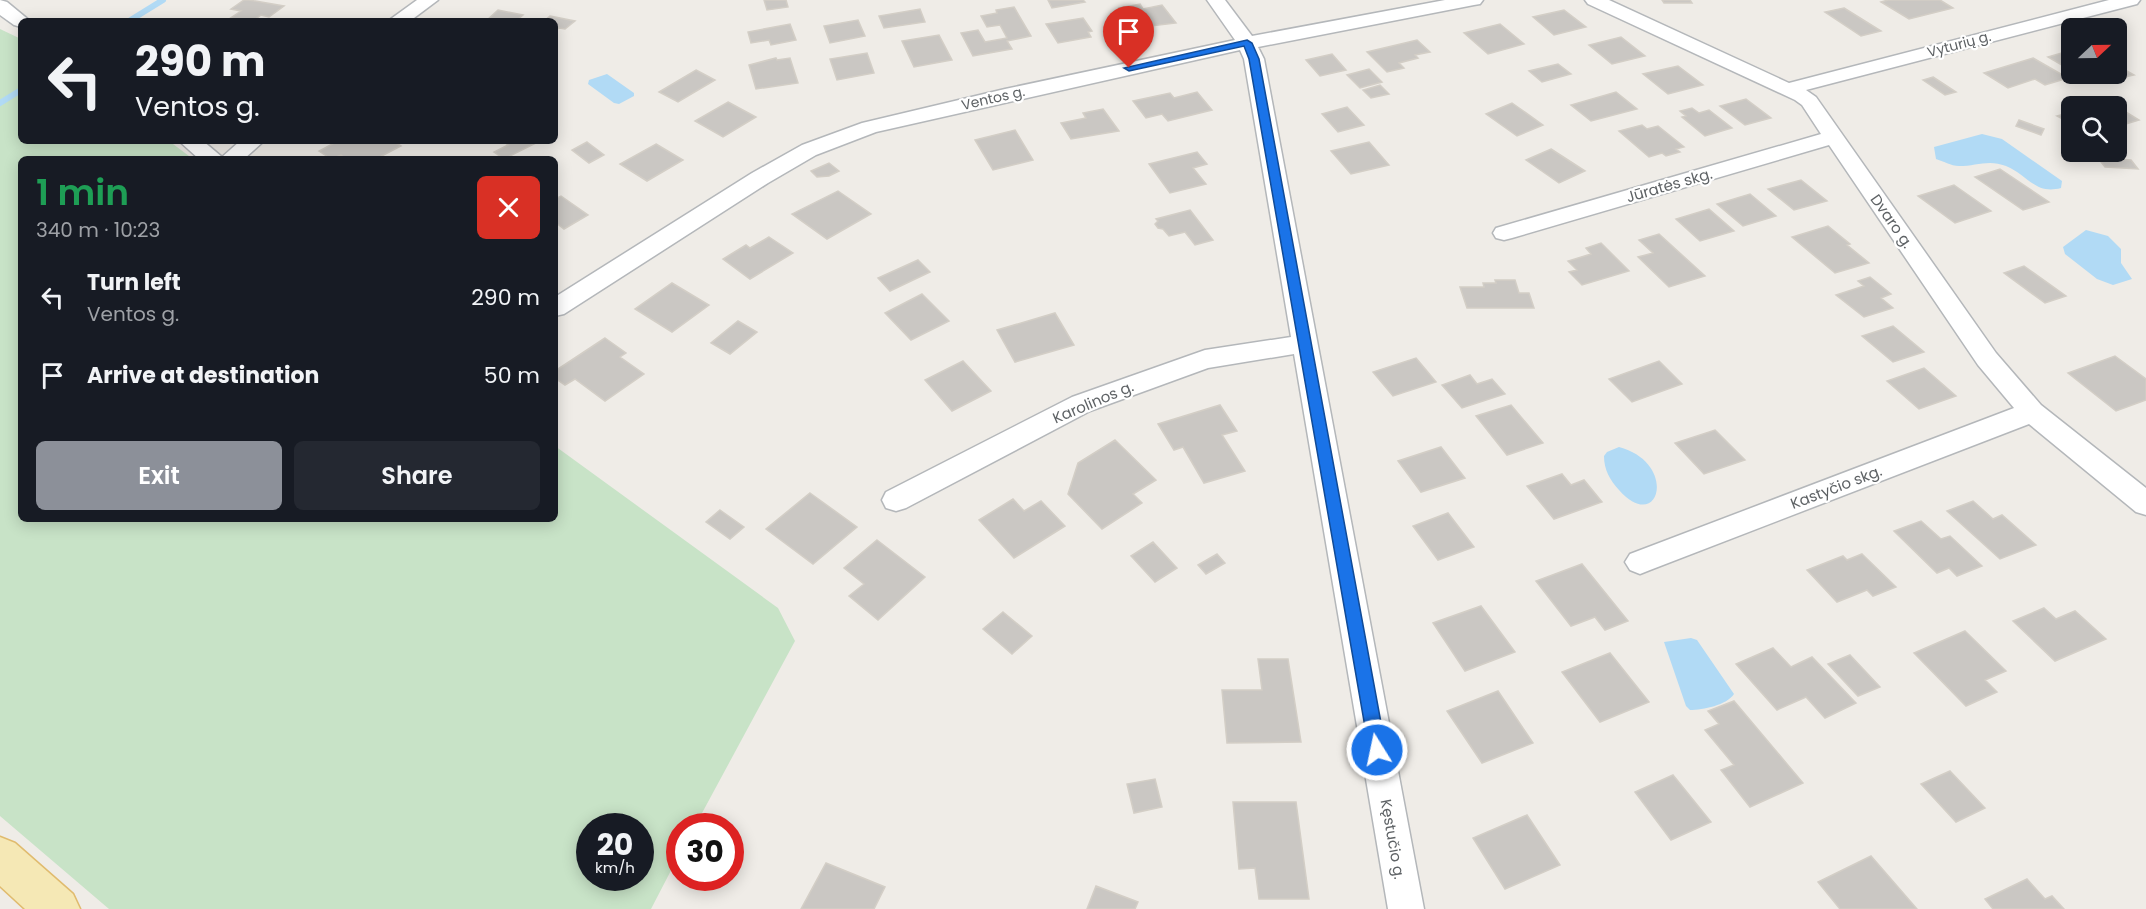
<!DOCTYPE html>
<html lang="en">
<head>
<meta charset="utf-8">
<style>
	body { margin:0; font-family:Poppins,sans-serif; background:#242831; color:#f1f3f6; height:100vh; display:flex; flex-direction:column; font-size:22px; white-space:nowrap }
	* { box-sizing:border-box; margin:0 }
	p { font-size:20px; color:#9ea1a6 }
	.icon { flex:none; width:33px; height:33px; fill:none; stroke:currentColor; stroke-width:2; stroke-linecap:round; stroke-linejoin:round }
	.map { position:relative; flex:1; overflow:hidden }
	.side { position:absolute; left:18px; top:156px; width:540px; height:366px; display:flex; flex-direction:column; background:#171b24; border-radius:9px; box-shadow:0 3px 15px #0003 }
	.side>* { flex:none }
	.banner { position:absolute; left:18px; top:18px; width:540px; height:126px; border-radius:9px; box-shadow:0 3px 15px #0003; background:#171b24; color:#f1f3f6; overflow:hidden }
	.needle { width:39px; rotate:68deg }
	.fabs { position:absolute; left:2061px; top:18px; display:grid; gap:12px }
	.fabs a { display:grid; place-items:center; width:66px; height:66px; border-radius:9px; background:#171b24; box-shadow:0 3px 15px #0003; font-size:30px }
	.speed { position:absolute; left:576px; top:813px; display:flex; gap:12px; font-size:30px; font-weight:700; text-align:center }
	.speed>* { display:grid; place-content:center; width:78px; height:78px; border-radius:50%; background:#171b24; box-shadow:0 3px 15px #0003; line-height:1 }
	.speed small { font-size:15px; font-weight:400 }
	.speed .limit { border:9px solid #d22; background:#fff; color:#111 }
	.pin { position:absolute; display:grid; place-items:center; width:51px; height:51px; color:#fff; margin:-62px -26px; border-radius:50% 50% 50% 0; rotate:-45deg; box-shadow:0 0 6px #0007 }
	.pin .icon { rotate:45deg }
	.me { position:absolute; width:66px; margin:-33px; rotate:350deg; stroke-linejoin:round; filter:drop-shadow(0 0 4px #0008) }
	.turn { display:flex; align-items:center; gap:21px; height:126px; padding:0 18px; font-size:27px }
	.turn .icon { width:78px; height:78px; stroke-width:2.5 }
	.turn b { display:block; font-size:42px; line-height:51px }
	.round { display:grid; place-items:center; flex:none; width:63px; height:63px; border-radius:9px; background:#242831 }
	.overview { display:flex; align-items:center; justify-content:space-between; height:102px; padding:0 18px }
	h1 { font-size:36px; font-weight:600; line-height:45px; color:#1e9e55 }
	.button { display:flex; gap:12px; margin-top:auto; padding:12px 18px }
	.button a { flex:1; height:69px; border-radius:9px; background:#8c9099; color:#fff; font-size:24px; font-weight:600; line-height:69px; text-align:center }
	.button a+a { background:#242831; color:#f1f3f6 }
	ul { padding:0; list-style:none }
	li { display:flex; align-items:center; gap:18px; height:78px; padding:0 18px }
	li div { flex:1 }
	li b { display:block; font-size:22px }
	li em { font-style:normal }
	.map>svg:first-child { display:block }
	.green { fill:#c8e3c7; fill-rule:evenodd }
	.water { fill:#b1daf5 }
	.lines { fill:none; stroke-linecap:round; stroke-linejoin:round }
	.stream { stroke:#b1daf5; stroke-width:6 }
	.building { fill:#cac7c3; stroke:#d3cec6; stroke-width:1.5 }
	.street-casing { stroke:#b4b7ba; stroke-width:3 }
	.primary-casing { stroke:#e0bb6e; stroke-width:3 }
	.street { fill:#fff; fill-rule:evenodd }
	.primary { fill:#f5e8b5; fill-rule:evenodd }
	.route { fill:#1a73e8; stroke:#114b97; stroke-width:1.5 }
	.labels { text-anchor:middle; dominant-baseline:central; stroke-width:4.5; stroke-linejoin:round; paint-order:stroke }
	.far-street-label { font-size:14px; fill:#5e6265; stroke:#fff }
	.street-label { font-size:15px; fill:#5e6265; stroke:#fff }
</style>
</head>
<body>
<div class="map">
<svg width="2146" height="909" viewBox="0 0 2146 909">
	<rect width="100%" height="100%" fill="#efece7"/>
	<!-- green -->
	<path class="green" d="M0,29L21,39V141H169L193,159H21V519H555V446L778,608L795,641L695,826H680L679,855L651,909H109L0,816ZM590,826H640V878H590Z"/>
	<!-- water -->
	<path class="water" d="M607,74L634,93V96L619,104L614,103L588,84L589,80Z
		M1982,134L2002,139L2062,181L2061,188C2035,195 2028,175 2006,166C1989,159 1976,166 1959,166C1951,166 1943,161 1936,159L1934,147Z
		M2086,230L2108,236L2121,249V263L2132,279L2113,285L2097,279L2065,254L2063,247Z
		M1619,447C1679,463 1659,535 1619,490C1610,480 1604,470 1604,456L1607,452Z
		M1691,638L1697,640L1734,694C1727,705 1703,710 1690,710L1686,706L1664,642Z"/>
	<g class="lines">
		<!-- stream -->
		<path class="stream" d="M129,21L163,0
			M0,103L21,90"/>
	</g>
	<!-- building -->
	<path class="building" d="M244,0H249L284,6L269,17L261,15L253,21H226L241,11L231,9Z
		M764,0H786L788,7L767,10Z
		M1048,0H1083L1085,2L1052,8Z
		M1662,0H1690L1692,3H1664Z
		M1888,0H1940L1953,8L1909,19L1881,2Z
		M1140,4L1143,9L1162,5L1176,23L1134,28L1119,8Z
		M1014,7L1031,36L1007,41L1012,49L973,56L961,33L978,30L985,42L1007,38L1000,25L987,27L981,16L997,13L996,10Z
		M1844,8L1881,31L1861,36L1825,12Z
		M920,9L925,22L884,28L879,16Z
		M498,10L523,15L516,21H486Z
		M1564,10L1586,27L1554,35L1533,17Z
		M550,16L575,21L565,29L559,28L555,31V21H544Z
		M1083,18L1092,31L1088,32L1091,37L1058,43L1046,24Z
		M858,20L865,36L830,43L824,26Z
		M790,24L796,40L771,45L769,40L751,43L748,32Z
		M1500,24L1524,44L1488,54L1464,33Z
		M939,35L952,60L914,67L902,41Z
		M1621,37L1645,56L1612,64L1589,45Z
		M1417,40L1430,52L1415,55L1418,58L1399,63L1404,68L1387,72L1367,52Z
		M2072,50V71L2048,57Z
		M867,53L874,73L837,80L830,59Z
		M1332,54L1346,70L1320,76L1306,60Z
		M776,58L777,60L790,58L798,83L756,89L749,65Z
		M2033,58L2068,78L2045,85L2035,79L2008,88L1984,73Z
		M1558,64L1571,74L1542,82L1529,71Z
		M2116,65L2134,75L2125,77L2116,72Z
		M1678,66L1703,85L1668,94L1643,74Z
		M1369,69L1382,82L1360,88L1347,75Z
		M696,70L715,80L678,102L659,92Z
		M1933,77L1956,92L1945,95L1923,80Z
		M1380,85L1389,94L1371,98L1363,90Z
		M1197,92L1212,110L1168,121L1162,114L1146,118L1133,101L1170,93L1174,98Z
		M1616,92L1637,109L1591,121L1571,105Z
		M1746,99L1771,118L1745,125L1720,106Z
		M2108,101L2139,120L2116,127V106H2089Z
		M728,102L756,117L723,137L695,121Z
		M1512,103L1543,125L1517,136L1486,114Z
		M1347,107L1364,125L1338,132L1322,114Z
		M1692,108L1699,113L1709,110L1732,128L1705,136L1682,117L1686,116L1680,111Z
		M1103,109L1119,131L1071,139L1061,123L1086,118L1083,113Z
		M2072,112V124L2057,116Z
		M2019,120L2044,129L2041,135L2016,126Z
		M1642,125L1647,129L1658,126L1684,147L1676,149L1680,152L1666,156L1662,153L1649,157L1619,131Z
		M1015,130L1033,160L993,170L975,140Z
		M338,141H393L401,146L376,159H346L341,155L331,159L319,151Z
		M503,141H529L534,144L504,159L494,152L508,145Z
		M587,142L604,155L589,163L572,150Z
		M1369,142L1389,165L1351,174L1331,151Z
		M656,144L683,160L647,181L620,164Z
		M1551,149L1585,171L1559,183L1526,160Z
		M1197,152L1207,164L1193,168L1206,184L1170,193L1149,164Z
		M2098,158L2131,160L2138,169L2105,167Z
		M829,163L839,171L829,176L817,177L811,171Z
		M2000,169L2049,202L2023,210L1975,177Z
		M1801,180L1827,201L1794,210L1768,189Z
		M1954,185L1991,211L1955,223L1918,196Z
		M838,191L871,214L827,239L792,214Z
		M1750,194L1776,216L1743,226L1717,204Z
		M561,196L588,215L564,229L555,222V199Z
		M1709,209L1734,231L1700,241L1676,219Z
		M1190,210L1213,240L1195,245L1185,232L1169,236L1163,229L1158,228L1155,224L1158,221L1156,219Z
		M1828,226L1850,244L1847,245L1869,263L1835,273L1792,237Z
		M1659,234L1705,276L1669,287L1638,257L1653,253L1639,240Z
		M769,237L793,253L750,279L723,259L746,245L750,248Z
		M1601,243L1629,271L1582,285L1569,272L1577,270L1568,261L1591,254L1586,248Z
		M918,260L930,272L890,291L878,278Z
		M2024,266L2066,296L2045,303L2004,273Z
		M1870,277L1891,294L1881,298L1893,308L1864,317L1836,295L1864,286L1858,281Z
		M1495,280H1515L1519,293H1529L1534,308H1467L1460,287H1484L1483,283H1496Z
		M672,283L709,305L672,332L635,309Z
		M922,294L949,321L911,340L885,313Z
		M1055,313L1074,345L1015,362L997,330Z
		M738,321L757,332L730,354L711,343Z
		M1893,326L1924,352L1893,362L1862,336Z
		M605,338L626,353L620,357L644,374L605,401L575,379L565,385L555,378V371Z
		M2115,356L2146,379V400L2116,411L2068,373Z
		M1416,358L1436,382L1393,396L1373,372Z
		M963,361L991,391L952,411L925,380Z
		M1659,361L1682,384L1632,402L1609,379Z
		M1924,368L1956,396L1919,409L1887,381Z
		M1470,375L1477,384L1492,379L1505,394L1462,408L1442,385Z
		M1220,405L1237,431L1222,435L1245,471L1204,483L1183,447L1174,450L1158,424Z
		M1511,405L1543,443L1507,455L1476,416Z
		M1715,430L1745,460L1704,474L1675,443Z
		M1115,440L1156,480L1133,494L1142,503L1102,529L1068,494L1078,463Z
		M1441,447L1465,478L1421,492L1398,461Z
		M1562,474L1571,485L1584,480L1602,502L1554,519L1527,486Z
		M810,493L857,527L813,564L766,529Z
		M1013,499L1024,511L1041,501L1065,526L1014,558L979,520Z
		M1973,501L1993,519L2002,515L2036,545L2000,559L1947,511Z
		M720,510L744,527L730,539L706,522Z
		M1448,513L1474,547L1438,560L1413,526Z
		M1921,521L1941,539L1950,536L1982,566L1957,576L1949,568L1937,573L1894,531Z
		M877,540L925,577L878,620L849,596L864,584L844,568Z
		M1153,542L1177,568L1155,582L1131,556Z
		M1217,554L1225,563L1206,574L1198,565Z
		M1862,554L1896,587L1873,596L1867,590L1837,602L1807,570L1843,556L1847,560Z
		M1582,564L1628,621L1605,630L1595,617L1571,626L1536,581Z
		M1481,606L1515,652L1465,671L1433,623Z
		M2044,608L2056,619L2075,611L2106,639L2055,661L2013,621Z
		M1003,612L1032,636L1012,654L983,629Z
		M1965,631L2006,671L1985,680L1997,692L1966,706L1914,653Z
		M1773,648L1791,667L1812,657L1856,703L1825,718L1806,697L1777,710L1736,664Z
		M1610,653L1649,702L1600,722L1562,672Z
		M1850,655L1880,687L1858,696L1828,664Z
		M1258,659H1288L1301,742L1227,743L1222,690H1262Z
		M1498,691L1533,743L1482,763L1447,711Z
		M1734,701L1803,783L1750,807L1721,770L1734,765L1705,730L1719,724L1708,711Z
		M1950,771L1985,808L1956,822L1921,784Z
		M1673,775L1711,822L1671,840L1635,792Z
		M1155,779L1162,807L1134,813L1127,784Z
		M1233,802H1296L1309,899H1259L1255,868L1239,869Z
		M1527,815L1560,865L1505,889L1473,838Z
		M1871,856L1917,909H1840L1818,882Z
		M826,863L885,887L874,909H801Z
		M2027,879L2045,899L2052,896L2064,909H1993L1985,899Z
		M1096,886L1138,902L1135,909H1087Z"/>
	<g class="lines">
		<defs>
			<path id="street" d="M0,0L7,2L30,21H21V27L14,25L0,15Z
				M417,0H438L410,21H388Z
				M1207,0H1225L1252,36L1445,0H1483L1480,4L1474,5L1258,47L1264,59L1424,909H1388L1294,354L1208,368L1090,411L906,508L896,511L886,508L882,500L886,492L1072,397L1205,350L1291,337L1244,59L1240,50L876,132L816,155L768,183L564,314L555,316V297L752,173L802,145L862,123L1005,89L1235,40Z
				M1585,0H1609L1789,83L2109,0H2140L2137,4L1806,90L1816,97L1996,353L2041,405L2146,488V515L2136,512L2029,424L1650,570L1640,574L1630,570L1625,562L1630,554L2014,408L1978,365L1829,145L1512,238L1504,240L1496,238L1493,233L1496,228L1821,134L1802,105L1795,100L1588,4Z
				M179,141H203L222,157L240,141H264L244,159H199Z"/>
			<path id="primary" d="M0,837L15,843L73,894L80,909H25L0,886Z"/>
		</defs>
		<!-- street casing -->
		<use href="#street" class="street-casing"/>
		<!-- primary casing -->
		<use href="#primary" class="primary-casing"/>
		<!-- street -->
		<use href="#street" class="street"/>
		<!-- primary -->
		<use href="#primary" class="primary"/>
	</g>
	<!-- route -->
	<path class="route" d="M1247,40L1252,43L1259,59L1386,750L1383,756L1377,758L1371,756L1369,750L1249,59L1244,46L1129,71L1124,68Z"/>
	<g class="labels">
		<!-- far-street labels -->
		<g class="far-street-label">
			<text transform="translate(1959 44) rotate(-15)">Vyturių g.</text>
			<text transform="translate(993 98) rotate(-13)">Ventos g.</text>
		</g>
		<!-- street labels -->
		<g class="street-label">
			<text transform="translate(1669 185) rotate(-16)">Jūratės skg.</text>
			<text transform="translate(1892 221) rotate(55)">Dvaro g.</text>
			<text transform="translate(1093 402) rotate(-23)">Karolinos g.</text>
			<text transform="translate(1836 487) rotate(-21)">Kastyčio skg.</text>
			<text transform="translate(1393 839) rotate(80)">Kęstučio g.</text>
		</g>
	</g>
</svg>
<div class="fabs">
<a><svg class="needle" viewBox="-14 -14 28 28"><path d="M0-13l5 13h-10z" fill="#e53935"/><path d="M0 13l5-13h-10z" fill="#9ea1a6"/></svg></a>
<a><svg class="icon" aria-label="search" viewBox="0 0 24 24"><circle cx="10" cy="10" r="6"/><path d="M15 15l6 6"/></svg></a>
</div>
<div class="speed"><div>20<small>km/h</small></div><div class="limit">30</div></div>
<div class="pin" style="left:1129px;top:68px;background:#d93025"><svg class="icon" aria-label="arrive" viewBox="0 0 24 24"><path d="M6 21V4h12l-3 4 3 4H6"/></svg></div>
<svg class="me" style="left:1377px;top:750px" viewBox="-20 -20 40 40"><circle r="17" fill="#1a73e8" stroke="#fff" stroke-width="3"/><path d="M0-11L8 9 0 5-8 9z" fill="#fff"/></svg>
<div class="banner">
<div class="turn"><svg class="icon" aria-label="left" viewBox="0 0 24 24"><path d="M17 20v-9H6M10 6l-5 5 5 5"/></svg><div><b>290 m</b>Ventos g.</div></div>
</div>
<section class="side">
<div class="overview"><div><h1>1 min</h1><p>340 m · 10:23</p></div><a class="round" style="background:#d93025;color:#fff"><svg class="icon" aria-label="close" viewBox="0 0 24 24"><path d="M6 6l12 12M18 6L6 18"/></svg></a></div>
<ul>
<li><svg class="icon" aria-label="left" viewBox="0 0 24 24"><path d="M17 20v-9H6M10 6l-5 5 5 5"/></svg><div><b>Turn left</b><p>Ventos g.</p></div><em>290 m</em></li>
<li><svg class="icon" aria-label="arrive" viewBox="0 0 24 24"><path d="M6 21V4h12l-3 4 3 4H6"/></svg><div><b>Arrive at destination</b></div><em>50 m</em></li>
</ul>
<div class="button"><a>Exit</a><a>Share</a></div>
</section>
</div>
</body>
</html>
